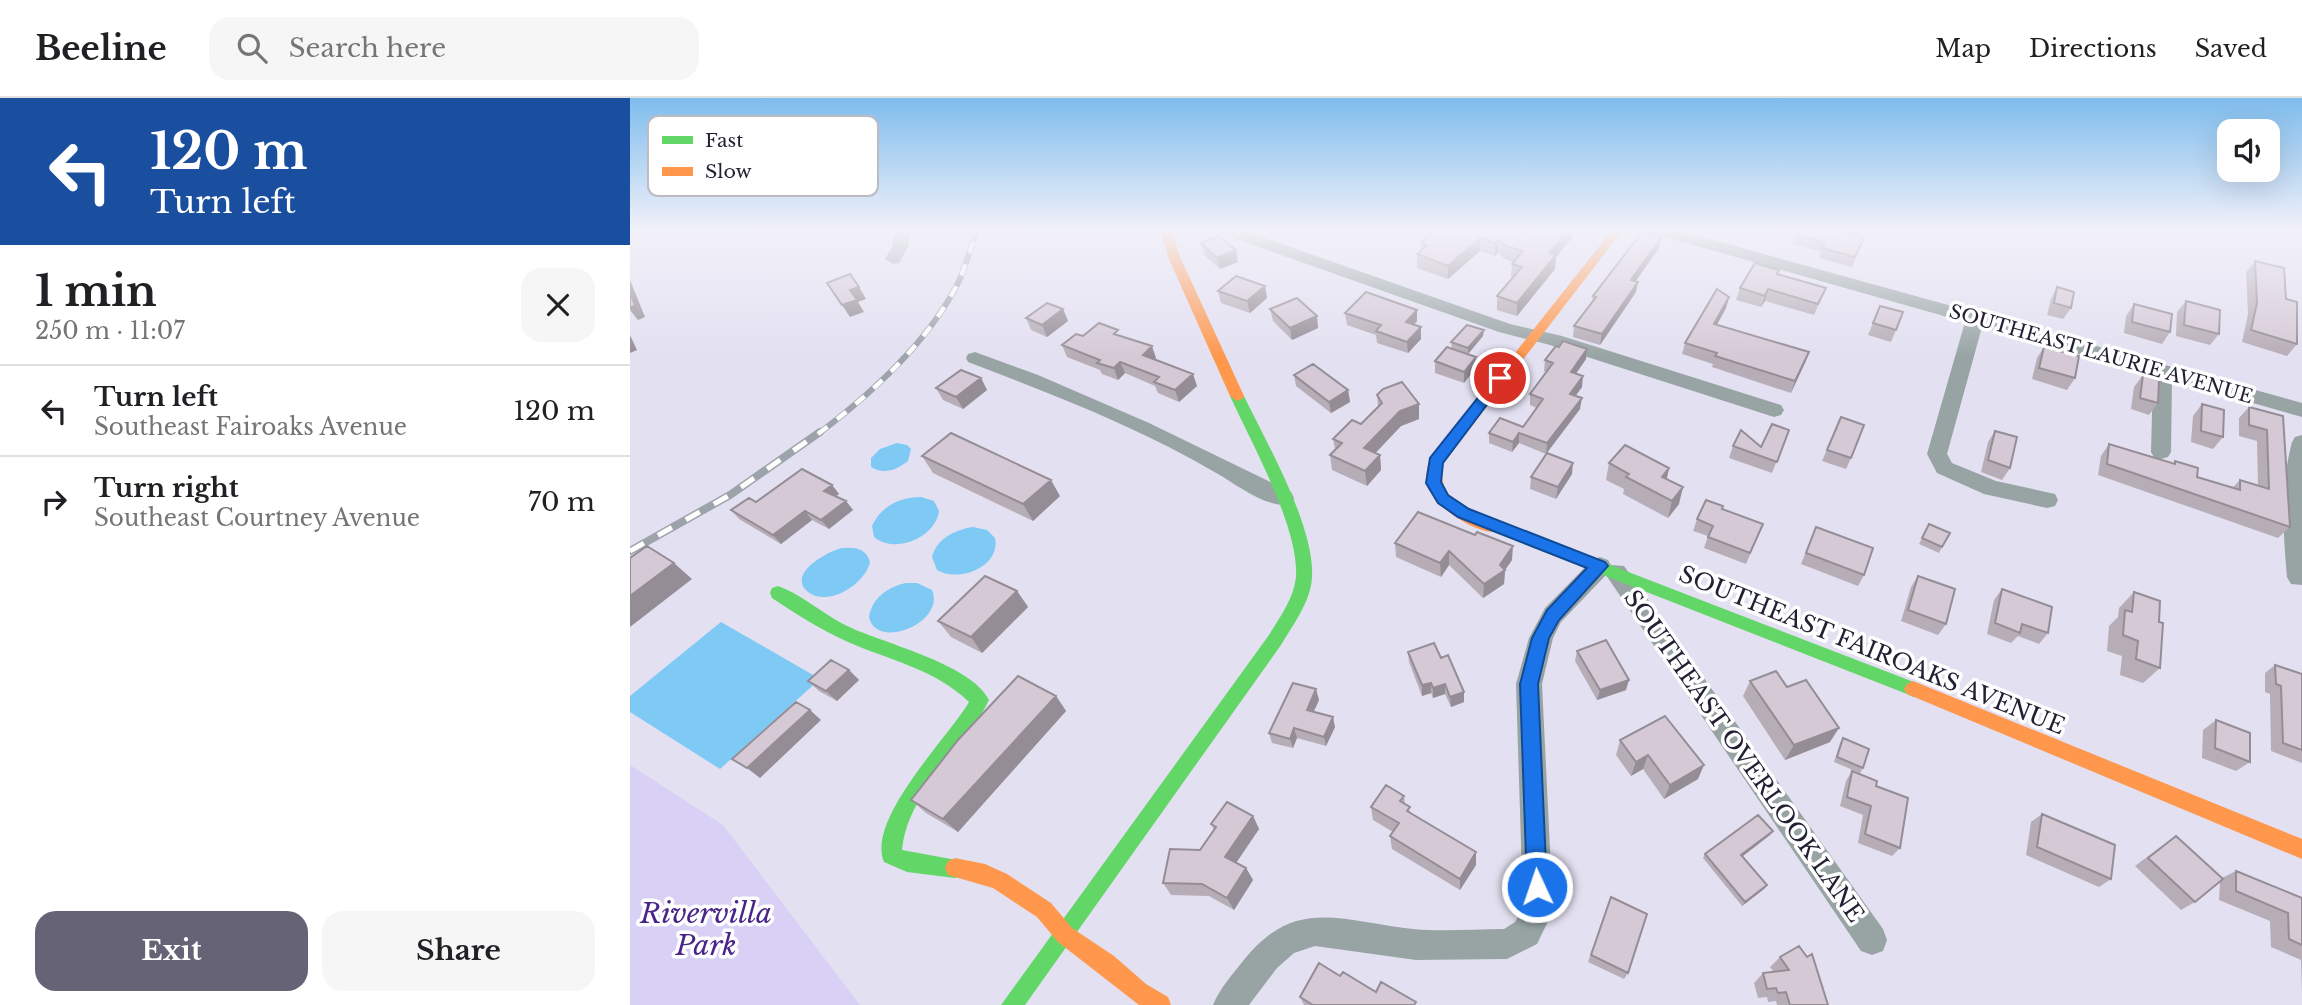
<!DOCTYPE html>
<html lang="en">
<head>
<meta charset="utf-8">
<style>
	body { margin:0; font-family:"Libre Baskerville",serif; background:#f6f6f6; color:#202124; height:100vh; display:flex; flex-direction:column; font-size:26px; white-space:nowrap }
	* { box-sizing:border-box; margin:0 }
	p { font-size:23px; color:#757577 }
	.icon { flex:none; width:38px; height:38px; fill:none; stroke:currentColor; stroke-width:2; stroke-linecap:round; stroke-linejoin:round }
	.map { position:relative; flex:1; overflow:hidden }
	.details { display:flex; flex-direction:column; background:#fff; width:630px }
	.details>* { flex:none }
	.hud { background:#1a4fa0; color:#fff; overflow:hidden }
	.buttons { position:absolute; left:1587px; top:21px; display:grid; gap:14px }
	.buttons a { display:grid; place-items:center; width:63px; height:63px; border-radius:14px; background:#fff; box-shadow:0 7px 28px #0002; font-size:35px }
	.pin { position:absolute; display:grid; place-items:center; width:60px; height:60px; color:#fff; margin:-30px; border:4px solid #fff; border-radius:50%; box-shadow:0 2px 7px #0007 }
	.me { position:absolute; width:77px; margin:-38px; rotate:357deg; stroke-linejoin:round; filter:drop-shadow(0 0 5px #0008) }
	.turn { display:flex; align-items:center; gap:24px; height:147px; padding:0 35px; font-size:32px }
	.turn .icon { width:91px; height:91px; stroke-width:2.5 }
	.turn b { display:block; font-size:49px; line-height:60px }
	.round { display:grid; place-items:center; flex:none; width:74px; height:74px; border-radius:21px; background:#f6f6f6 }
	.overview { display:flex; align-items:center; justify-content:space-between; height:119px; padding:0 35px }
	h1 { font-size:42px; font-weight:700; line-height:52px }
	.button { display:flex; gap:14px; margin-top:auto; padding:14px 35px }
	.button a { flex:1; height:80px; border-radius:21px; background:#666376; color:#fff; font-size:28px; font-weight:700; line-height:80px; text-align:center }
	.button a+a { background:#f6f6f6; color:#202124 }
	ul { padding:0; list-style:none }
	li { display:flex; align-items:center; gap:21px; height:91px; padding:0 35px; border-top:2px solid #e0e0e0 }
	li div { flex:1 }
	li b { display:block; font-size:26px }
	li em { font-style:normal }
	header { display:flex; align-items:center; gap:42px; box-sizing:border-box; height:98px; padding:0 35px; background:#fff; border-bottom:2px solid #e0e0e0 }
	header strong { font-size:33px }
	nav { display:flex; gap:38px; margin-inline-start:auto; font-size:24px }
	.search { width:490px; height:63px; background:#f6f6f6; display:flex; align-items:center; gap:18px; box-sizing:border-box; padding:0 24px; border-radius:21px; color:#757577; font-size:26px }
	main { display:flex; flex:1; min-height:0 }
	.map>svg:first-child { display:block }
	.green { fill:#d9d1f5 }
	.water { fill:#7fc9f5 }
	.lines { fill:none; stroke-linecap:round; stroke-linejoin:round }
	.street { fill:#98a4a4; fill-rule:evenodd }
	.fast { fill:#63d668; fill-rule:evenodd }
	.slow { fill:#ff974d; fill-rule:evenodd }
	.rail-far1-casing { stroke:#9da3aa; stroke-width:6 }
	.rail-casing { stroke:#9da3aa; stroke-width:8 }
	.rail-far1 { stroke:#fefefe; stroke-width:4.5; stroke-dasharray:12; stroke-linecap:butt }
	.rail { stroke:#fefefe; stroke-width:5; stroke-dasharray:16; stroke-linecap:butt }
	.wall { fill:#b7adb7 }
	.shaded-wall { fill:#958d95 }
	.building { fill:#d5c9d5; stroke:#958d95; stroke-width:2 }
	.route { fill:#1a73e8; stroke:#114b97; stroke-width:2 }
	.labels { text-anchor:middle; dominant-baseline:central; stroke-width:7; stroke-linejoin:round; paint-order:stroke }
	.far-street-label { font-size:19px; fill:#231f33; stroke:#fefefe }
	.street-label { font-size:23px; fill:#231f33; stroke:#fefefe }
	.near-park-label { font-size:28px; font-style:italic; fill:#4a2589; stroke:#fefefe }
	.key { fill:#fefefe; stroke:#bcbbc1; stroke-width:2 }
	.key-label { font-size:19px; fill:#231f33 }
</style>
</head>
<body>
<header>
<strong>Beeline</strong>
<div class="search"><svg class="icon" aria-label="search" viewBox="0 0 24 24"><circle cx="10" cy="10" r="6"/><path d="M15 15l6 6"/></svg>Search here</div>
<nav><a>Map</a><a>Directions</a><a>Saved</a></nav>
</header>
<main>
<section class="details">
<div class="hud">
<div class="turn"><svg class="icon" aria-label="left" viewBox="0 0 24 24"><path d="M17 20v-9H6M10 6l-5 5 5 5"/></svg><div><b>120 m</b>Turn left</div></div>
</div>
<div class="overview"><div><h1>1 min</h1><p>250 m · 11:07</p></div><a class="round"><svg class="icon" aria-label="close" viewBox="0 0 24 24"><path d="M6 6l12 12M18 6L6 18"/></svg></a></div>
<ul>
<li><svg class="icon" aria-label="left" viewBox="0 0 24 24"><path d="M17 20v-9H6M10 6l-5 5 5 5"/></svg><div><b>Turn left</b><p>Southeast Fairoaks Avenue</p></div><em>120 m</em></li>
<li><svg class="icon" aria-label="right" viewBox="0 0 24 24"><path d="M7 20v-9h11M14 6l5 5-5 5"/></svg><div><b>Turn right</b><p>Southeast Courtney Avenue</p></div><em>70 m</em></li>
</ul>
<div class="button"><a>Exit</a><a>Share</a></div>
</section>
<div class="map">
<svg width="1672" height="907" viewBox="0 0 1672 907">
	<rect width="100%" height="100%" fill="#e3e0f1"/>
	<!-- green -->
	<path class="green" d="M0,667L93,727L230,907H0Z"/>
	<!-- water -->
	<path class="water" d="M267,345L277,347L281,351L278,363C267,372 253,377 241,369V360L250,351Z
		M291,399L304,403L309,413C306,439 265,457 244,439L242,428C251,408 270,399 291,399Z
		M343,429L357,432L365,440C371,469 328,485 307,472L302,459C307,440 325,432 343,429Z
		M212,450C225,449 236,450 240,464C236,485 199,510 178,494C156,476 198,453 212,450Z
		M276,485H287L302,492C316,525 246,553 239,519C242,500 258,489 276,485Z
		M91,524L190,581L90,671L0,614V598Z"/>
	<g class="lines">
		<!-- street -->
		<path class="street" d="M265,132H281L278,149L269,165L263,166L255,161L262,149Z
			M587,132H612L880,226L932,238L1151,307L1154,312L1151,317L1144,319L920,247L869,234L589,135Z
			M1019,132H1047L1672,305V319L1542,282L1541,354L1538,359L1531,361L1524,359L1521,354L1523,277L1352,229L1317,356L1322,365L1366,383L1425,396L1428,402L1425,408L1417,410L1354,396L1307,375L1297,356L1335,224L1021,135Z
			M345,254L408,277L519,325L661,394L664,400L661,406C639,412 607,387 588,376C511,330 422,296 338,264L336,260L338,256Z
			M1672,337V487L1661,486L1657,479C1653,433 1650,390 1662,344L1665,339Z
			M970,459L978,462L981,467L994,468L1253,831L1257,842L1253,853L1242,857L1231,853L976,477L931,524L923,540L912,586L923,813L907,846L877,861L786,862L685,848L664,855L647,870L619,907H583C590,890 602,877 613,863C665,797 713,824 783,831C813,834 844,831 874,831L885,824L893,810L886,586L899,540L915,510L962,462Z"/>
		<!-- fast -->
		<path class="fast" d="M607,293L614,298C636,344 685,428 682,479C681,503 663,527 651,547L395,907H371L639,537C650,519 664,500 666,479C669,429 621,344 600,298Z
			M866,423L1289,586L1292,591L1289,596L1283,599L1277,596L861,433L858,429L861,425Z
			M148,488C171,496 192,515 213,526C250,545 341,565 359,602C334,654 278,692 272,752L332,763L335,770L332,777L325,780L277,774L254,764C236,721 318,640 339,604C305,571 259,562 218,544C191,532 166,516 142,500L140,495L142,490Z"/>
		<!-- slow -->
		<path class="slow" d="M530,132H541L551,161L614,298L612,301L607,303L600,298L539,161Z
			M982,132H993L813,365C806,405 840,414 871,425L874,429L871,433C850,440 802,408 797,386C795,379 797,371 799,364Z
			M1283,583L1672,741V761L1277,596L1274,591L1277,586Z
			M325,760L355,766L377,776L421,805L442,830L484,858L516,886L538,899L541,907H509L428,844L407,819L363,790L318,777L315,770L318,763Z"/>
		<defs>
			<path id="rail-far1" d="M188,336C241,296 299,244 329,183C336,167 341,149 347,132"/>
			<path id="rail" d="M0,453L100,397L190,334"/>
		</defs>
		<!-- rail-far1 casing -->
		<use href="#rail-far1" class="rail-far1-casing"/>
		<!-- rail casing -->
		<use href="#rail" class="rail-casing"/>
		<!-- rail-far1 -->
		<use href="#rail-far1" class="rail-far1"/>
		<!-- rail -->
		<use href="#rail" class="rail"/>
	</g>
	<!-- wall -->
	<path class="wall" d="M803,132H942L941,141L926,159L925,171L887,218L867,212V198L883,180H881L882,166L884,164L875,161L868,155L865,158L850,153L818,181L787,170V156L791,153V145Z
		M1114,132H1136L1131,140L1113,136Z
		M1166,137L1230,149L1222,169L1189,160L1191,154L1163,146Z
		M571,145L608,164L590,171L574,157Z
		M1029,150L1006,183V194L970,247L943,239L944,228L962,204L963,198Z
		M1625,163L1656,201L1667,246L1657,258L1612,244L1618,216L1616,174Z
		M1149,172L1148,176L1191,201L1184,217L1135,203L1131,209L1106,202L1110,190Z
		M635,188L637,200L620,215L591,205L588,193Z
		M1427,189L1441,210L1433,221L1417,217L1421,201Z
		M1099,199L1096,210L1087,227L1179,254L1161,295L1082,269L1083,266L1052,256L1055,245Z
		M1556,203L1589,236L1580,247L1546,238L1547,214Z
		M1504,206L1540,234L1532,246L1494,235L1496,218Z
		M1250,208L1266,232L1261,244L1238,237Z
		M433,211L438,223L417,239L401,232L396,220Z
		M640,211L688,230L662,242L643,223Z
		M715,215L787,223L784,227L791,241L778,255L747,245L746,237L717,227Z
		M453,238H490L526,260L525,261L567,288L549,304L528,295L525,288L495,275L488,282L472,276L470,272L437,259L432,247Z
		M853,238L838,256L822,250L821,244Z
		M1414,249L1445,280L1437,292L1402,281L1407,260Z
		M956,261L946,276L952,289L945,298L950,311L916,356L889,345L882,354L859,345V335L893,329L907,310L900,307V296L917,274L914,273L915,262Z
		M805,263L845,271L834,285L805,275Z
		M664,277L718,292L720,304L701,315L666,288Z
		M1513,277L1528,305L1519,317L1501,311L1504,289Z
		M351,280L357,292L333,311L313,302L306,290Z
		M747,297L789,306V321L771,328L745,355L750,357L751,372L737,388L702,372L700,357L705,351L703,341L731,326L748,309Z
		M1572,306L1593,339L1583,351L1561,344L1563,318Z
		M1619,309L1653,318L1660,429L1648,440L1468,377L1471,358L1479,346L1543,366L1545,363L1567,379L1603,389L1610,382L1628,388L1627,343L1609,338V320Z
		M1211,319L1221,360L1216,371L1192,363Z
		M1159,332L1142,375L1099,360L1103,348L1131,349Z
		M1365,333L1380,370L1372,382L1351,374L1358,344Z
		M292,358L430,398L403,423L303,375Z
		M979,365L1039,370L1037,381L1049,406L1038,420L993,396L994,391L976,382Z
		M942,376L926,401L900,391L901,379Z
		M202,387L209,396L206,398L223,412L199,431L182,422L151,446L109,421L101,412L126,404Z
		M1092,411L1133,426L1116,466L1074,450L1078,438L1063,433L1067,421Z
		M1299,426L1312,449L1309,455L1289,446Z
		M1186,429L1234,477L1228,488L1171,466Z
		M765,445L882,462L875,472L874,486L853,500L819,467L811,479L766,459Z
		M1288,478L1316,526L1308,537L1271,523L1281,489Z
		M1372,491L1418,535L1409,546L1388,538L1381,545L1357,536L1364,502Z
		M387,493L398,509L352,555L321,539L308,523Z
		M1504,494L1529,524L1530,570L1513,585L1490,577L1492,558L1477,553L1479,528L1488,519L1489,510Z
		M947,553L996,592L967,602L945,563Z
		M778,554L811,560L834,594V604L821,609L815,596L803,600L801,595L792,598L779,564Z
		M1645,567L1672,576V665L1641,653L1640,596L1635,594V575Z
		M219,572L229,582L207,603L189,593L178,583Z
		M1120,583L1200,644L1155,662L1113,598Z
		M426,598L436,613L328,734L296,715L281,702Z
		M689,602L683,614L705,629L696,648L667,640L663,650L642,645L639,635Z
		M1586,622L1620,664L1606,673L1572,660L1573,632Z
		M1213,640L1233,670L1230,675L1204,664L1210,645Z
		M990,642L1068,681L1034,701L1013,671L1001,678L986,657Z
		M1222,673L1270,750L1262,758L1228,745L1233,717L1210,708L1216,683Z
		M774,698L775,706L781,715L846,754V767L830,792L762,751L760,738L763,734L743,722L741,709Z
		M1412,716L1481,781L1469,789L1396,757L1401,724Z
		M623,718L629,731L606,765L616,770L623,782L604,812L579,798L541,797L533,785L570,752L584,732L581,726Z
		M1143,733L1140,737L1113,758L1137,787L1134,791L1112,808L1073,760L1075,756Z
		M1546,738L1592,780L1606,773L1672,800V897L1671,862L1641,849L1640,823L1589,802L1590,784L1565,804L1551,812L1505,768L1533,747Z
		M981,799L998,875L994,881L958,864Z
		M1150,859L1198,907H1147L1146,903L1138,904L1137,899L1128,900L1124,885L1133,875L1144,874L1140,869Z
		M746,894L786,907H674L670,899Z"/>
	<!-- shaded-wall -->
	<path class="shaded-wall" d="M72,132H85L75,136Z
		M184,132H201L187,138Z
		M938,132H942L941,141L926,159L925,171L887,218V205L919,155Z
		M850,140V153L818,181V168Z
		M1031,140L1029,150L999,192L1001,182Z
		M868,141V155L865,158V145Z
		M606,152L608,164L590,171L587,160Z
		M0,182L15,219L8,222L0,212Z
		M1008,184L1006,194L970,247L972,236Z
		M635,188L637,200L620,215L617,203Z
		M229,189L236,201L228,204L234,214L220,219L212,207L220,192Z
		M1138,191L1135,203L1131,209L1135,198Z
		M1099,199L1096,210L1081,237L1084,226Z
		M433,211L438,223L417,239L412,227Z
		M787,212V223L776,235V224Z
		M687,218L688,230L662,242L660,230Z
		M791,229V241L778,255L777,244Z
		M854,232L853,238L838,256V250Z
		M0,237L7,252L0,255Z
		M522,248L526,260L517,268L513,257Z
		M957,251L956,261L939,285L941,274Z
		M1179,254L1175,265L1161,295L1165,283Z
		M846,259L845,271L834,285V274Z
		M490,264L495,275L488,282L484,270Z
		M563,276L567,288L549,304L545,292Z
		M953,278L952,289L939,307L940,296Z
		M351,280L357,292L333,311L326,299Z
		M718,292L720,304L701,315L699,304Z
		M952,300L950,311L916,356L917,345Z
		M789,306V321L771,328L736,365L734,350L770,313Z
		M889,335V345L882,354L883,344Z
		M750,357L751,372L737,388L735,373Z
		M943,365L942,376L926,401L928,389Z
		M1039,370L1035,387L1032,379Z
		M421,382L430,398L403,423L393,406Z
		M202,387L209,396L201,402L194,393Z
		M1053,389L1049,406L1038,420L1042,403Z
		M216,403L223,412L199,431L191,422Z
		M175,413L182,422L151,446L143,437Z
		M883,448L882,462L875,472L874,486L853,500L854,486L870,467Z
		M819,453V467L811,479L810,465Z
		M44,465L62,481L0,529V498Z
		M387,493L398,509L352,555L341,539Z
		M219,572L229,582L207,603L196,593Z
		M999,582L996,592L967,602L970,592Z
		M801,585V595L792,598V587Z
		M815,586V596L803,600V590Z
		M686,591L689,602L680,622L677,612Z
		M834,594V604L821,609L820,599Z
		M426,598L436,613L328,734L313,721Z
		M180,612L191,622L130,680L117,670Z
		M703,619L705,629L696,648L694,639Z
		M664,630L667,640L663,650L660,641Z
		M1209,630L1200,644L1155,662L1164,647Z
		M1018,657L1013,671L1001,678L1006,664Z
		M1074,667L1068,681L1034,701L1040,687Z
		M623,718L629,731L602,771L595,759Z
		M1143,733L1140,737L1109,761L1111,757Z
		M846,754V767L830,792V781Z
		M616,770L623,782L604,812L597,800Z
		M1137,787L1134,791L1112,808L1115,804Z"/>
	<!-- building -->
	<path class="building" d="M803,132H938L919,155L926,157L887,205L867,198L892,169L882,166L893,153L876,148L868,141L865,145L850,140L818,168L787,156L797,147L791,145Z
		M1168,132H1207L1234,140L1225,159L1193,150L1195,145L1166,137Z
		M1012,134L1031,140L1001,182L1008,184L972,236L944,228L966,199L963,198Z
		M589,138L606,152L587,160L571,145Z
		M1625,163L1654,170L1656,201L1667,204V246L1621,232L1627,205Z
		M1125,165L1149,172L1147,176L1196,190L1188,206L1138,191L1135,198L1110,190Z
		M220,176L229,189L220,192L227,202L212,207L197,185Z
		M606,178L635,188L617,203L588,193Z
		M1427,189L1444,194L1441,210L1424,205Z
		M1087,191L1099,199L1084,226L1179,254L1165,283L1085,258L1087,255L1055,245Z
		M736,194L787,212L776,224L791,229L777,244L746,233L751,227L715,215Z
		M0,195L5,207L0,210Z
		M667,200L687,218L660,230L640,211Z
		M1556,203L1590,212L1589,236L1554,227Z
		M417,205L433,211L412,227L396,220Z
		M1504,206L1542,216L1540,234L1502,224Z
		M1250,208L1273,214L1266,232L1243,225Z
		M469,225L488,232L484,236L522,248L513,257L563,276L545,292L524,284L529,279L490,264L484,270L467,265L470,262L432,247L446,236L453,238Z
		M837,227L854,232L838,250L821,244Z
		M933,243L957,251L941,274L953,278L940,296L952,300L917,345L889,335L883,344L859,335L870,320L893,329L913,301L900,296L923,265L915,262L926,248L929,249Z
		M817,249L846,259L834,274L805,263Z
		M1414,249L1449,258L1445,280L1409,270Z
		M683,266L718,292L699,304L664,277Z
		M331,272L351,280L326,299L306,290Z
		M1513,277L1529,282L1528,305L1510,300Z
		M772,284L789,306L770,313L734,350L750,357L735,373L700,357L712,345L703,341L722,322L731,326L752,305L747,297L753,291Z
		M1572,306L1594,312L1593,339L1571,333Z
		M1619,309L1653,318L1660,429L1477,366L1479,346L1545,366V363L1568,370L1567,379L1610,392V382L1639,391L1637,332L1619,327Z
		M1211,319L1234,327L1221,360L1197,352Z
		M1142,326L1159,332L1147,364L1103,348L1111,332L1131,349Z
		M1365,333L1387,339L1380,370L1358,362Z
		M321,335L421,382L393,406L292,358Z
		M995,347L1039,370L1032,379L1053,389L1042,403L996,379L999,376L979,365Z
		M917,355L943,365L928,389L901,379Z
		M172,371L202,387L194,393L216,403L191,422L175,413L143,437L101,412L119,400L126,404Z
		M1076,402L1093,408L1092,411L1133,426L1120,455L1078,439L1083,428L1067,421Z
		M788,414L845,437L847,434L883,448L870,467L875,472L854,486L819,453L810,465L765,445Z
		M1299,426L1320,435L1312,449L1292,440Z
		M1186,429L1243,450L1234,477L1176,455Z
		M17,448L44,465L0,498V460Z
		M355,478L387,493L341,539L308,523Z
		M1288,478L1325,491L1316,526L1278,512Z
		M1372,491L1422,509L1418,535L1392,526L1390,535L1365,525Z
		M1504,494L1530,503L1529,524L1533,525L1530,570L1506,561L1508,543L1493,537L1495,512L1502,514Z
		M976,542L999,582L970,592L947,553Z
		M804,545L811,560L818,557L834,594L820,599L815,586L803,590L801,585L792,587L778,554Z
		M201,562L219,572L196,593L178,583Z
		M1645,567L1672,576V652L1653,645L1651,588L1646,586Z
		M1146,573L1157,589L1176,582L1209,630L1164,647L1120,583Z
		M388,578L426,598L313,721L281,702L328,642Z
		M663,585L686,591L677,612L703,619L694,639L664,630L660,641L639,635Z
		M166,604L180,612L117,670L102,661Z
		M1035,618L1074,667L1040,687L1018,657L1006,664L990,642Z
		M1586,622L1620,635V664L1585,650Z
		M1213,640L1239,651L1233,670L1207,659Z
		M1222,673L1247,683L1246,688L1278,700L1270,750L1235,736L1241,708L1217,699Z
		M756,687L774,698L770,703L780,709L777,713L846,754L830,781L760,738L769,725L741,709Z
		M597,704L623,718L595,759L616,770L597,800L572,786L533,785L540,751L570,752L586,729L581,726Z
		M1412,716L1485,747L1481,781L1407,749Z
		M1128,717L1143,733L1111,757L1137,787L1115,804L1075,756Z
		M1546,738L1593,781L1565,804L1518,760Z
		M1606,773L1672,800V847L1659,841L1658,815L1606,793Z
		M981,799L1017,816L998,875L961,857Z
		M1169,848L1177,859L1182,856L1198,907H1160L1156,894L1148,895L1146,890L1137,891L1133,875L1159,872L1150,859Z
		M689,865L710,878L713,874L746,894L751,884L786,904L784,907H683L670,899Z"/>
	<!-- sky -->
	<linearGradient id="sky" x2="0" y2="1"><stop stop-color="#7ebced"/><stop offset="0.51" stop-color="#f2f1f9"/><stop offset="1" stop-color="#f2f1f9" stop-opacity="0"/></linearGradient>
	<rect width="1672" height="259" fill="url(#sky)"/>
	<!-- route -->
	<path class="route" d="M870,276L877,280L813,365L811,384L818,397L839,411L975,464L978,468L929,522L919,540L908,586L917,789L914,796L907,799L900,796L897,789L890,586L902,540L917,512L957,470L828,419L808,405L796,385L800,360L866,277Z"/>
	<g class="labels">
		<!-- far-street labels -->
		<g class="far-street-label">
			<text transform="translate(1471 256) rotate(16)">SOUTHEAST LAURIE AVENUE</text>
		</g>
		<!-- street labels -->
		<g class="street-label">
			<text transform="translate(1242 552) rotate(22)">SOUTHEAST FAIROAKS AVENUE</text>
			<text transform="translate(1114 658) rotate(55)">SOUTHEAST OVERLOOK LANE</text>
		</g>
		<!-- near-park labels -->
		<g class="near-park-label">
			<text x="76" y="815">Rivervilla<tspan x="76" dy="32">Park</tspan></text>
		</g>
	</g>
	<!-- legend -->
	<rect x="18" y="18" width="230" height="80" rx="10" class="key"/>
	<rect x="32" y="38" width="31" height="8" fill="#63d668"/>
	<rect x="32" y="69" width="31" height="9" fill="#ff974d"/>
	<g class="key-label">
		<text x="75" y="49">Fast</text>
		<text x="75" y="80">Slow</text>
	</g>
</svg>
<div class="buttons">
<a><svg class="icon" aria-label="sound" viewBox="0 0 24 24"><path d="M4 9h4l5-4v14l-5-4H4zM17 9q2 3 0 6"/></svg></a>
</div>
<div class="pin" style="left:870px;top:280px;background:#d93025"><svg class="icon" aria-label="arrive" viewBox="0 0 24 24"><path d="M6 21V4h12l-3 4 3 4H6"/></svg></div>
<svg class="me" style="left:907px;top:789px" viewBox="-20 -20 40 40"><circle r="17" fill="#1a73e8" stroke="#fff" stroke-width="3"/><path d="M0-11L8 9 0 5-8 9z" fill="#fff"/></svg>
</div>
</main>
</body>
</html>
